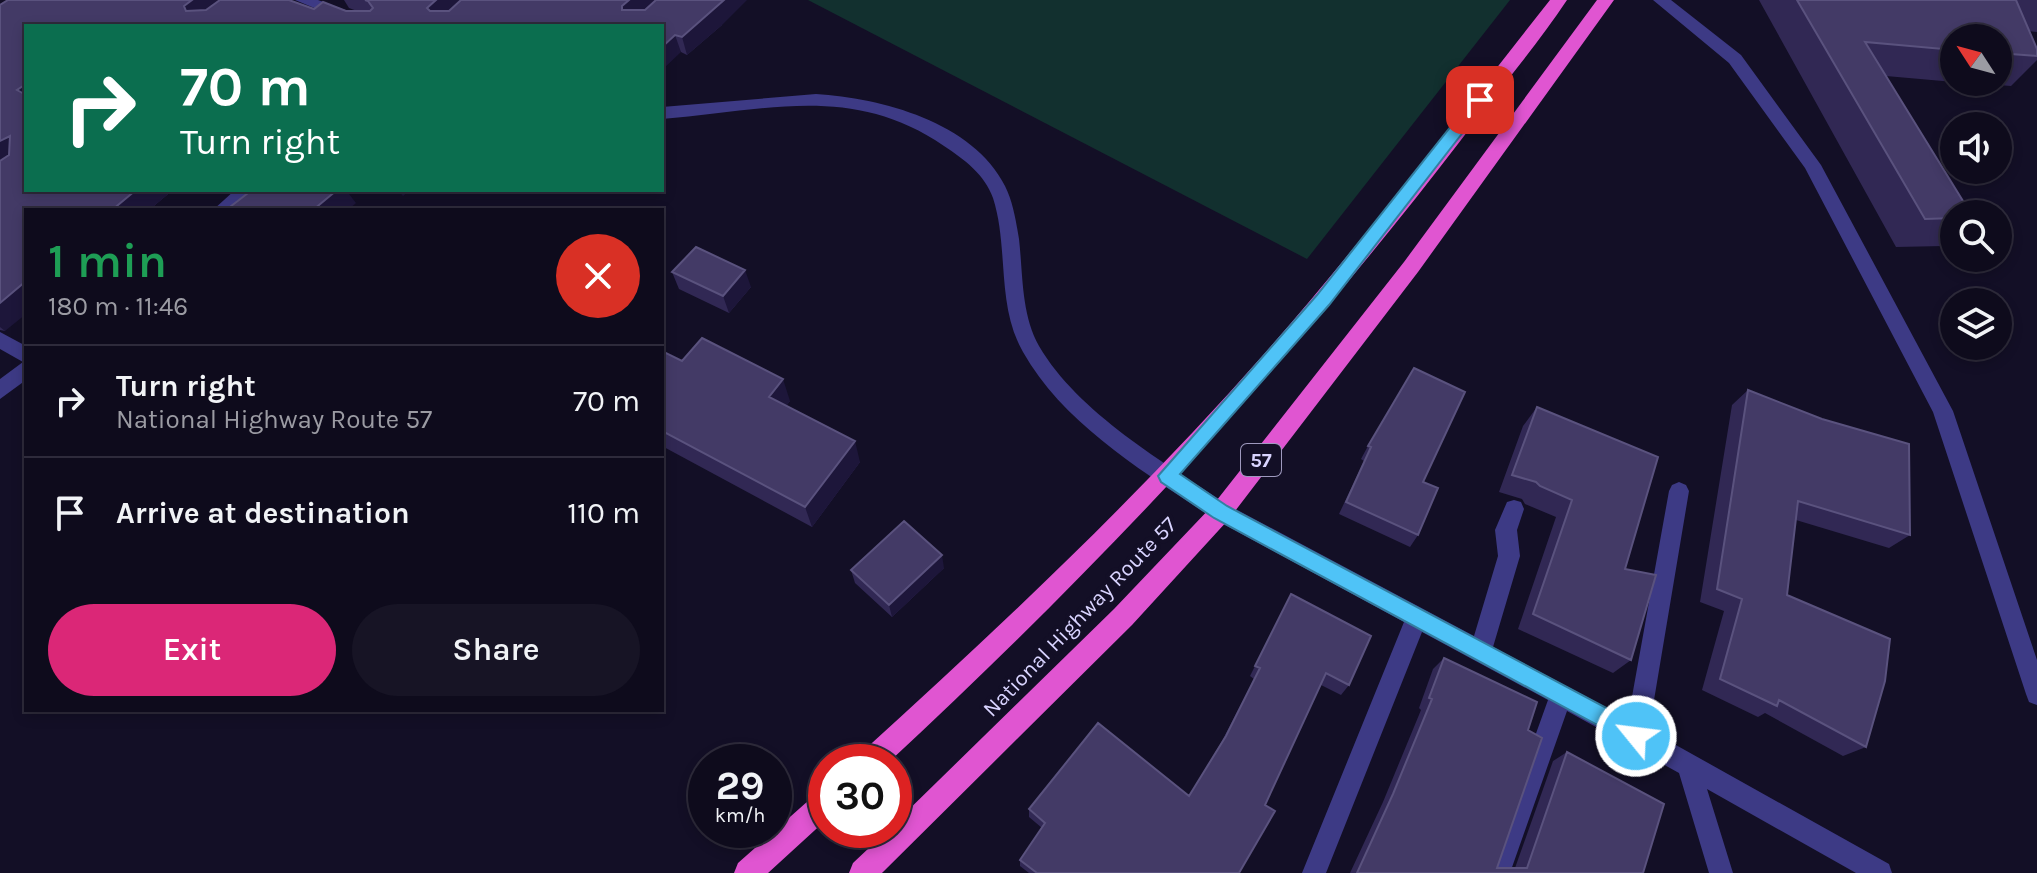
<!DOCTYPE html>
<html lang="en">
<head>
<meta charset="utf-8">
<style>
	body { margin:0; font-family:Karla,sans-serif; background:#171425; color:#f1f3f6; height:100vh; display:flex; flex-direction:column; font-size:30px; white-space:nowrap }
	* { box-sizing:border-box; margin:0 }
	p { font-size:26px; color:#9b9ba3 }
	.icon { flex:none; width:44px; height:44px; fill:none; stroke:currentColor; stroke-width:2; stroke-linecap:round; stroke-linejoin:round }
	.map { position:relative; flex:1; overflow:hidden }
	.drawer { position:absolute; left:24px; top:208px; width:640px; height:504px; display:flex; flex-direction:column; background:#0e0b1c; border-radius:0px; box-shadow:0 4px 12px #0003,0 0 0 2px #2e2b3b }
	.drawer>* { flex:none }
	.banner { position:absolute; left:24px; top:24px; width:640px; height:168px; border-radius:0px; box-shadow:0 4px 12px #0003,0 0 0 2px #2e2b3b; background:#0b6e4f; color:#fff; overflow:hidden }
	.needle { width:52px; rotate:306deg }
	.controls { position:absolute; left:1940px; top:24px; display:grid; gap:16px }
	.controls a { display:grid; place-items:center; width:72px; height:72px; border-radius:50%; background:#0e0b1c; box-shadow:0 4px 12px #0003,0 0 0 2px #2e2b3b; font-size:40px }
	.speed { position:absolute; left:688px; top:744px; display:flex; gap:16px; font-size:40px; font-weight:700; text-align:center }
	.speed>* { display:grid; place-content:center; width:104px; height:104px; border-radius:50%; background:#0e0b1c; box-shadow:0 4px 12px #0003,0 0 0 2px #2e2b3b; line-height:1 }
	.speed small { font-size:20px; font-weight:400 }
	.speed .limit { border:12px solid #d22; background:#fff; color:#111 }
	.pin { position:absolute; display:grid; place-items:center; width:68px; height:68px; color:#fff; margin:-34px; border-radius:16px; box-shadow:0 4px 12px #0006 }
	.me { position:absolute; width:88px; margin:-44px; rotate:299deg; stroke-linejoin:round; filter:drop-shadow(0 0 6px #0008) }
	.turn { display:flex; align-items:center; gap:28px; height:168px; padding:0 24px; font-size:36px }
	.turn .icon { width:104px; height:104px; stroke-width:2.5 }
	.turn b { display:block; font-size:56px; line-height:68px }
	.round { display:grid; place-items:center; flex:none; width:84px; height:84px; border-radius:42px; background:#171425 }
	.summary { display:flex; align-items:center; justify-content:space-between; height:136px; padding:0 24px }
	h1 { font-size:48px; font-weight:600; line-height:60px; color:#1e9e55 }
	.action { display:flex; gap:16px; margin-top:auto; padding:16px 24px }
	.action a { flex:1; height:92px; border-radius:48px; background:#db2777; color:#fff; font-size:32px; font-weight:600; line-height:92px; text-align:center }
	.action a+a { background:#171425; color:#f1f3f6 }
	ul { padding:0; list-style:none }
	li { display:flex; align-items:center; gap:24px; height:112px; padding:0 24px; border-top:2px solid #2e2b3b }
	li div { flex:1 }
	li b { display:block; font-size:30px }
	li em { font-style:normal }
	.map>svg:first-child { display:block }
	.green { fill:#12302f }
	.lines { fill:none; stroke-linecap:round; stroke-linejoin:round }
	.minor { fill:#3d3a85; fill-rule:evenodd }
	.tertiary { fill:#3d3a85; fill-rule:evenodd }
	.trunk { fill:#e055d1; fill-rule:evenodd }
	.wall { fill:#312854 }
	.shaded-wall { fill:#1d163a }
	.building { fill:#433a66; stroke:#5a527e; stroke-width:2 }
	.route { fill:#4fc3f7; stroke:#337fa1; stroke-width:2 }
	.labels { text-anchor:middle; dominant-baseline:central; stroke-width:8; stroke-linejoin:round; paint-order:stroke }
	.shield { fill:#130f26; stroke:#9e99be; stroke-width:2 }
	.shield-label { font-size:20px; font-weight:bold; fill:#d9d4ff }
	.street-label { font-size:22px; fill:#d9d4ff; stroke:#130f26 }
</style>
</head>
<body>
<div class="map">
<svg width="2037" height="873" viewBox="0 0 2037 873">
	<rect width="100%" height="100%" fill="#130f26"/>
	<!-- green -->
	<path class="green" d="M808,0H1510L1307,259Z"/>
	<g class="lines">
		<!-- minor -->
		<path class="minor" d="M295,0H318L378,22L381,26H358Z
			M1653,0H1671L1741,55L1821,165L1953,411L2037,660V705L2029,702L2026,694L1933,412L1805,168L1729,63Z
			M235,190H256L234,210H213Z
			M0,332L26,346V380L0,399V379L23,362L0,349Z
			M1679,482L1686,485L1689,491L1649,730L1889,864L1892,873H1856L1707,789L1733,873H1709L1679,773L1567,711L1510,873H1486L1548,700L1422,632L1326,873H1302L1404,622L1214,519L1211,512L1214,505L1221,503L1228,505L1474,636L1498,556L1495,530L1507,502L1514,500L1521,502L1524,509L1517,530L1520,556L1493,647L1628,719L1669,491L1672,485Z"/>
		<!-- tertiary -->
		<path class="tertiary" d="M816,94C881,98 973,122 1005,186C1013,202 1016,221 1019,239C1023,274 1021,314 1039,346C1078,413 1165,463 1228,505L1231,512L1228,519L1221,521L1214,519C1146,473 1064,425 1023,352C996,305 1009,248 993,198C985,175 964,159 944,146C852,83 765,111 662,119V107Z"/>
		<!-- trunk -->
		<path class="trunk" d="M1550,0H1567C1535,48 1496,93 1461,140C1289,365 1097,569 889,762H857L861,753C1001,626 1140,495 1265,353C1365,239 1456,119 1550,0Z
			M1597,0H1614L1418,272L1229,519L1132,625L882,873H849L853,863L888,830H894V824L1114,609L1213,505L1404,262Z
			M826,789V820L768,873H734L738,863L817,793Z"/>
	</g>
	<!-- wall -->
	<path class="wall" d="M344,0H655L644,10L722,25L687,55L681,52L662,26H26V190H173L149,210H26L5,331L0,330V5L314,9L357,11L349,8Z
		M1759,0H2037V32L2029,31L2037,49V60L2011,86L1958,82H1998V38H1954V82L1886,76L1954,214V236L1944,246L1896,247Z
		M672,272L751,287L729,313L679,289Z
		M662,351L682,361L790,401L786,406L860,462L812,527L662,446Z
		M1748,390L1910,535L1889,548L1796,520L1787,595L1866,747L1843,756L1765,713L1758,717L1702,690L1724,611L1700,602L1732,405Z
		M1537,407L1625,569L1631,660L1613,673L1518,629L1556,517L1525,504L1522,499L1499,492L1523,426Z
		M1368,446L1423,482L1418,535L1410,547L1339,514L1364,461L1361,459Z
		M944,568L892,617L855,583L851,570Z
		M1291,594L1349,685L1341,695L1321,685L1265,805L1239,873H1029L1020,866V860L1042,828L1029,817V809L1189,796L1222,741L1254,679L1250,676Z
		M1444,658L1528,730L1497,868H1515L1553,761L1567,752L1643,873H1350L1383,802L1421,710L1419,708L1433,669Z"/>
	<!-- shaded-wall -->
	<path class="shaded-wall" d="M192,0H225L198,24L186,11L184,6Z
		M436,0H464L437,26L427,8Z
		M629,0H655L629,24L622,10V6Z
		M724,0H747L722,25L687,55L682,37Z
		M675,35L681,52L662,70V47Z
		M26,84V100L17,90Z
		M10,136L26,151L0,169V141Z
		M136,190H173L149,210H112Z
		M337,190H346L356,203L348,210H313Z
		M398,190H410L403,196Z
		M745,270L751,287L729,313L723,296Z
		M26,281V314L5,331L0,327V303Z
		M783,379L790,401L776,419L769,397Z
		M855,441L860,462L812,527L805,507Z
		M942,555L944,568L892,617L889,605Z"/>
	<!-- building -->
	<path class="building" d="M8,0H192L184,6L186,11L206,10L220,0H289L314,9L323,2L346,11H370L373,8L368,1L365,0H436L427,8L430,11H449L461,0H629L622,6V10H645L656,0H724L682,37L675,35L662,47V26H26V84L17,90L26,95V190H136L112,210H26V281L0,303V161L9,155L10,136L0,141V5Z
		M1797,0H2016L2037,49V56L1998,53V38H1954V50L1865,42L1971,214H1954V218L1925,219Z
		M252,190H337L313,210H226Z
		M696,247L745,270L723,296L672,272Z
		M702,338L783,379L769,397L855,441L805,507L662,431V351L682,361Z
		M1414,368L1465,392L1423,482L1438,488L1418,535L1346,502L1371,447L1368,446Z
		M1748,390L1822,419L1909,444L1910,535L1798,501L1787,595L1890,639L1885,681L1866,747L1779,700L1777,706L1720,679L1742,599L1717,589Z
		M1537,407L1658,457L1625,569L1656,575L1631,660L1533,614L1572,500L1540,486L1536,482L1512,475Z
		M904,521L942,555L889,605L851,570Z
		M1291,594L1371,636L1349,685L1326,673L1265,805L1275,811L1239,873H1037L1020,860L1045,823L1029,809L1098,723L1189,796L1226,736L1260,668L1255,666Z
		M1444,658L1537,702L1528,730L1542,738L1497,868H1527L1567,752L1664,804L1643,873H1357L1393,794L1432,699L1429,698Z"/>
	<!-- route -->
	<path class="route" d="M1480,95L1485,96V104L1329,305L1180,474L1227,506L1644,728L1647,736L1644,743L1636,746L1214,518L1161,482L1158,476L1317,295L1475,96Z"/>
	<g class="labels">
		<!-- shield labels -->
		<rect class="shield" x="1241" y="444" width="40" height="32" rx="6"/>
		<g class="shield-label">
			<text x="1261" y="460">57</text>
		</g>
		<!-- street labels -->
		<g class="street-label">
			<text transform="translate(1080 617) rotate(-46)">National Highway Route 57</text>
		</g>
	</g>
</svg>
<div class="controls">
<a><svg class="needle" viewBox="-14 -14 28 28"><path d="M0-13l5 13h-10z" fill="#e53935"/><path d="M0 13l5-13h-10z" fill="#9b9ba3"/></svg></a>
<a><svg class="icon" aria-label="sound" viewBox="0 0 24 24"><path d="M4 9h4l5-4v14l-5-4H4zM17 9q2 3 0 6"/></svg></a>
<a><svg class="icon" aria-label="search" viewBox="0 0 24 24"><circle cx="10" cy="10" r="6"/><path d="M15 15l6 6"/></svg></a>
<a><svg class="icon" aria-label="layers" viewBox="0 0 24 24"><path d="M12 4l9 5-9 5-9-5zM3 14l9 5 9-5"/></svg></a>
</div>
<div class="speed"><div>29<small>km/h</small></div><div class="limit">30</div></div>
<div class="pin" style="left:1480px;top:100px;background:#d93025"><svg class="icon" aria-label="arrive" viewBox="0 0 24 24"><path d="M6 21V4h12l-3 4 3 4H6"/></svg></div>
<svg class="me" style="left:1636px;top:736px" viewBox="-20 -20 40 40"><circle r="17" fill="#4fc3f7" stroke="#fff" stroke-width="3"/><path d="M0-11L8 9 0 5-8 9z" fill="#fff"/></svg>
<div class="banner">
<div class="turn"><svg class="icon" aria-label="right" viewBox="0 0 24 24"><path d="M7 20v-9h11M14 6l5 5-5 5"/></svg><div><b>70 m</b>Turn right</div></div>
</div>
<section class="drawer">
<div class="summary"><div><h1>1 min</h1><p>180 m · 11:46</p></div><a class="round" style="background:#d93025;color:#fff"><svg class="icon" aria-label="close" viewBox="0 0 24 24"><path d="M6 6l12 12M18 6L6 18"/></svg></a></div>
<ul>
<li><svg class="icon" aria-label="right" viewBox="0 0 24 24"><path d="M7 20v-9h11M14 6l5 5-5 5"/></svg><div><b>Turn right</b><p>National Highway Route 57</p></div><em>70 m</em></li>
<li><svg class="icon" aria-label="arrive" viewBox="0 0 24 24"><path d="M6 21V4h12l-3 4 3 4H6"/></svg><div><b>Arrive at destination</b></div><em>110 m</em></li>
</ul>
<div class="action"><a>Exit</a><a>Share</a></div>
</section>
</div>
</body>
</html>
